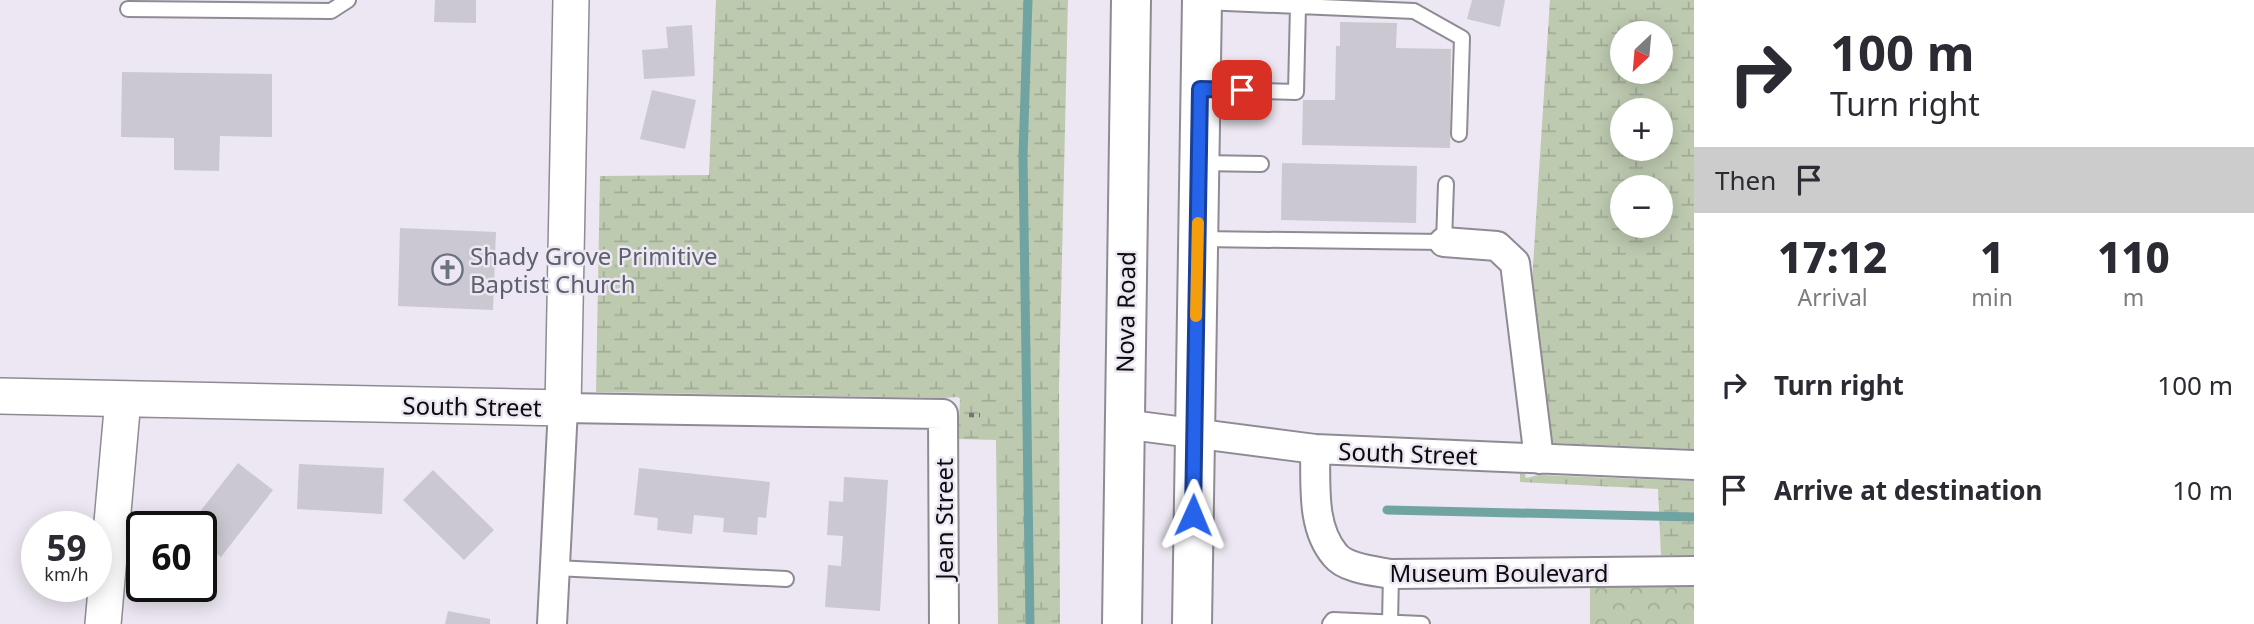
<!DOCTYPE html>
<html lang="en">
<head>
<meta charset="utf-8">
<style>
	body { margin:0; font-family:"Noto Sans",sans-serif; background:#f2f2f3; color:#2b2b33; height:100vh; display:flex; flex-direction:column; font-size:26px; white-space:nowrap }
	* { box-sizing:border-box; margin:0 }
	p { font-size:23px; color:#7c7c81 }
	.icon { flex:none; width:38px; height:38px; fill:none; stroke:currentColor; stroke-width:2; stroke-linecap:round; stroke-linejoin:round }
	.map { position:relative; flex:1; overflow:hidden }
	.panel { display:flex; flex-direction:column; background:#fff; width:560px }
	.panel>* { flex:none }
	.guide { background:#fff; color:#2b2b33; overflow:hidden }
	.needle { width:46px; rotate:206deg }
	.controls { position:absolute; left:1610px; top:21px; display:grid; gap:14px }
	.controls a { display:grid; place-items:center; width:63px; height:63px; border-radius:50%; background:#fff; box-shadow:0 4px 18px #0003; font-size:35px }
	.speed { position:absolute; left:21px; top:511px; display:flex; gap:14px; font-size:35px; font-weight:700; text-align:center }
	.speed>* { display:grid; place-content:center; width:91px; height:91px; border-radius:50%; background:#fff; box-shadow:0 4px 18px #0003; line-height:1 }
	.speed small { font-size:18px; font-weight:400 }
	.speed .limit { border:4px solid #111; border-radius:10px; background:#fff; color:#111 }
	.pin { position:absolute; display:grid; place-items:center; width:60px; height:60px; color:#fff; margin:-30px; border-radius:14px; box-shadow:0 4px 10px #0006 }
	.me { position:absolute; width:77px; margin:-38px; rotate:1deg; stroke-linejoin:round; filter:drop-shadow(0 0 5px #0008) }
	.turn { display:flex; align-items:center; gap:24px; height:147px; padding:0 21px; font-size:32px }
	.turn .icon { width:91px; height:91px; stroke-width:2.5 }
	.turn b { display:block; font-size:49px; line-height:60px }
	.then { display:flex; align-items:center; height:66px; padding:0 21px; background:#0003; gap:14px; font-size:26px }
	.eta { display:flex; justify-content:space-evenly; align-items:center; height:119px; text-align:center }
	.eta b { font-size:42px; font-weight:800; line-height:49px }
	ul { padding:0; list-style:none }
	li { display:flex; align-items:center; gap:21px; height:105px; padding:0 21px }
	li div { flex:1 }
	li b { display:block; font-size:26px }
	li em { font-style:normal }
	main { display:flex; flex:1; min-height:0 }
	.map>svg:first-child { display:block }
	.wetland { fill:url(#wetland-marsh); fill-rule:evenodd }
	.park { fill:url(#park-crowns) }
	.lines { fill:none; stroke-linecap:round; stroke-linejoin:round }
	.stream { stroke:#70a4a3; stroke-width:9 }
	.building { fill:#ccc8d1 }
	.service-casing { stroke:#8f8b94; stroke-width:18 }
	.minor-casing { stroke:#8f8b94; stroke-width:32 }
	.tertiary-casing { stroke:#8f8b94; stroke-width:38 }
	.primary-casing { stroke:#8f8b94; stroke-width:42 }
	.path { stroke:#757279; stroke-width:4.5; stroke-dasharray:5 5; stroke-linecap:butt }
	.service { stroke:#fff; stroke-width:14 }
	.minor { stroke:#fff; stroke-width:28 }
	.tertiary { stroke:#fff; stroke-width:35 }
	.primary { stroke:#fff; stroke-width:38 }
	.route-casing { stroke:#184099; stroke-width:18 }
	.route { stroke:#2563eb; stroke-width:12 }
	.slow { stroke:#f59e0b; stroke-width:12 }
	.labels { text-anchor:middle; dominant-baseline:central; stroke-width:5; stroke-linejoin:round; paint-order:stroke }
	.worship-label { font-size:24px; fill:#5b616d; stroke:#ece7f2; text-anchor:start }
	.street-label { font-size:24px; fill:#0d0b0f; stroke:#ece7f2 }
</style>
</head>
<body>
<main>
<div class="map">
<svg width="1694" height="624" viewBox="0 0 1694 624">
	<defs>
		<pattern id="wetland-marsh" width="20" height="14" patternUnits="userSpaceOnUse" patternTransform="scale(1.75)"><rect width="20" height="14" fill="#bdcab0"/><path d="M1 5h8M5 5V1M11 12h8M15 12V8" fill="none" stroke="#a1ac96"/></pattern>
		<pattern id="park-crowns" width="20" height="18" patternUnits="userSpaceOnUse" patternTransform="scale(1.75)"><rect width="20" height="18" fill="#bdcab0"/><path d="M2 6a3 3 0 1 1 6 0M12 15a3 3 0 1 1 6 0" fill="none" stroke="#a1ac96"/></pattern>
	</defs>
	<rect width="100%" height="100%" fill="#ece7f2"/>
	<!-- wetland -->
	<path class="wetland" d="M716,0H1068L1059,386L1060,624H998L996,440L958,439L960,399L958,397L944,398L596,392L600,176L709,175Z
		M1550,0H1694V449L1552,443L1532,281ZM1622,33H1661V72H1622ZM1622,110H1661V149H1622ZM1661,187V226H1622V187Z
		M1520,474H1525L1526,478L1539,475L1694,481V555H1661L1658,489L1520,482Z"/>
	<!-- park -->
	<path class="park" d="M1694,571V624H1590V572Z"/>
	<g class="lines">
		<!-- stream -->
		<path class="stream" d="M1028,0L1023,157L1030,624
			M1387,510L1694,517"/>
	</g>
	<!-- building -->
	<path class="building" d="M435,0H476V23L434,22Z
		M1472,0H1505L1500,27L1467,19Z
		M1340,22L1397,23L1396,48L1451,49L1450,148L1302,145L1303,100H1335L1336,46H1340Z
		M692,25L695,76L644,79L642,50L668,48L666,27Z
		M122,72L272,74V137L220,136L219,171L174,170V138L121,137Z
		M652,90L696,100L685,149L640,139Z
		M1282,163L1417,166L1416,223L1281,220Z
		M400,228L496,232L493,310L398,306Z
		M238,463L273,490L221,557L201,541V527H188Z
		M299,464L384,468L382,514L297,509Z
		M639,468L770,482L766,518L758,517L757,535L723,532L724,518L694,515L692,534L657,530L658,518L634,515Z
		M433,470L494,530L464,560L403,500Z
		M844,477L888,480L880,611L825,607L828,565L841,566L843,536L827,535L829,501L843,502Z
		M448,611L490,619V624H445Z"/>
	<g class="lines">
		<defs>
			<path id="service" d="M1203,2L1414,11L1462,38L1459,134
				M128,9L331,11L348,0
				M1201,89L1296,92L1298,6
				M1200,163L1261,164
				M1199,239L1444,242L1446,184
				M555,568L786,579
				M1390,623L1391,574
				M1330,624L1333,620L1422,624"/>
			<path id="minor" d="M1444,242L1497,246L1515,263L1539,459
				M1123,424L1315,449L1694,465
				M1315,449C1316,484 1311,527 1335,555C1346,569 1375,571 1391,574L1694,571
				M552,624L563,408L943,414L944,624"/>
			<path id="tertiary" d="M0,396L563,408L571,0
				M103,624L123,399"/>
			<path id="primary" d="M1122,624L1131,0
				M1192,624L1202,0"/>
		</defs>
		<!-- service casing -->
		<use href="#service" class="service-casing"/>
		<!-- minor casing -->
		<use href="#minor" class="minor-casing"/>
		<!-- tertiary casing -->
		<use href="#tertiary" class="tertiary-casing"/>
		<!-- primary casing -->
		<use href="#primary" class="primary-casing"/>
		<!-- path -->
		<path class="path" d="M969,415H980"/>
		<!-- service -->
		<use href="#service" class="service"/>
		<!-- minor -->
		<use href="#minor" class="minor"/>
		<!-- tertiary -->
		<use href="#tertiary" class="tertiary"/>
		<!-- primary -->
		<use href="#primary" class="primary"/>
	</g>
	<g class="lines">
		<defs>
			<path id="route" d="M1193,515L1200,89L1242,90"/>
		</defs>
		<!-- route casing -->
		<use href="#route" class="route-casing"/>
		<!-- route -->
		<use href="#route" class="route"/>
		<!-- slow -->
		<path class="slow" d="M1196,316L1198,223"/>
	</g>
	<!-- icons -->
	<defs>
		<symbol id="church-ring" viewBox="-11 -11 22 22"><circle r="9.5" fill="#ece7f2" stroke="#6b7280" stroke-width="1.5"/><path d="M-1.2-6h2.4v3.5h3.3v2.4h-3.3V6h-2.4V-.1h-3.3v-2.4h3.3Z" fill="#6b7280"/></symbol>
	</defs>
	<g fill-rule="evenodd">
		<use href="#church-ring" x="430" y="252" width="35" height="35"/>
	</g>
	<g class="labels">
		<!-- worship labels -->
		<g class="worship-label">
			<text x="470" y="255">Shady Grove Primitive<tspan x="470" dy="28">Baptist Church</tspan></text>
		</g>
		<!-- street labels -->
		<g class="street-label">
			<text transform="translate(1125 312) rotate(-89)">Nova Road</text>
			<text transform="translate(472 406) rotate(1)">South Street</text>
			<text transform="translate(1408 453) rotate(2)">South Street</text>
			<text transform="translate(943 519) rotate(-90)">Jean Street</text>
			<text x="1499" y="572">Museum Boulevard</text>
		</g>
	</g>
</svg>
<div class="controls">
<a><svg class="needle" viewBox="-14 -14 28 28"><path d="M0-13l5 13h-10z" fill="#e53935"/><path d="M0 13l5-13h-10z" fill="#7c7c81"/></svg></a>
<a>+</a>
<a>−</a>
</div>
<div class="speed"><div>59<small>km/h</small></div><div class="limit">60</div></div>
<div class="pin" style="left:1242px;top:90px;background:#d93025"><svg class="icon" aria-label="arrive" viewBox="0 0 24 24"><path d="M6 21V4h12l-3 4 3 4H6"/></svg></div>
<svg class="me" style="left:1193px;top:515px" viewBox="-20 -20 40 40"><path d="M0-17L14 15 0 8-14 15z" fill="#2563eb" stroke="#fff" stroke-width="4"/></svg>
</div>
<section class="panel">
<div class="guide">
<div class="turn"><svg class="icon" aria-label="right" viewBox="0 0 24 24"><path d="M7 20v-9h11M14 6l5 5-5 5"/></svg><div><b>100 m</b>Turn right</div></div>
<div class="then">Then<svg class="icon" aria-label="arrive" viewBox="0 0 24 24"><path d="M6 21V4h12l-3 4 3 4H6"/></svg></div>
</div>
<div class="eta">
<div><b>17:12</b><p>Arrival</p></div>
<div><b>1</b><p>min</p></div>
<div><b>110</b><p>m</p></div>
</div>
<ul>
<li><svg class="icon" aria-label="right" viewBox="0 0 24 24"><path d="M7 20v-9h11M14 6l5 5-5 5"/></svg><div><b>Turn right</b></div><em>100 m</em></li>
<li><svg class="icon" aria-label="arrive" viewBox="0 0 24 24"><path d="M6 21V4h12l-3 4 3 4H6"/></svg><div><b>Arrive at destination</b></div><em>10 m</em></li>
</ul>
</section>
</main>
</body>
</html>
